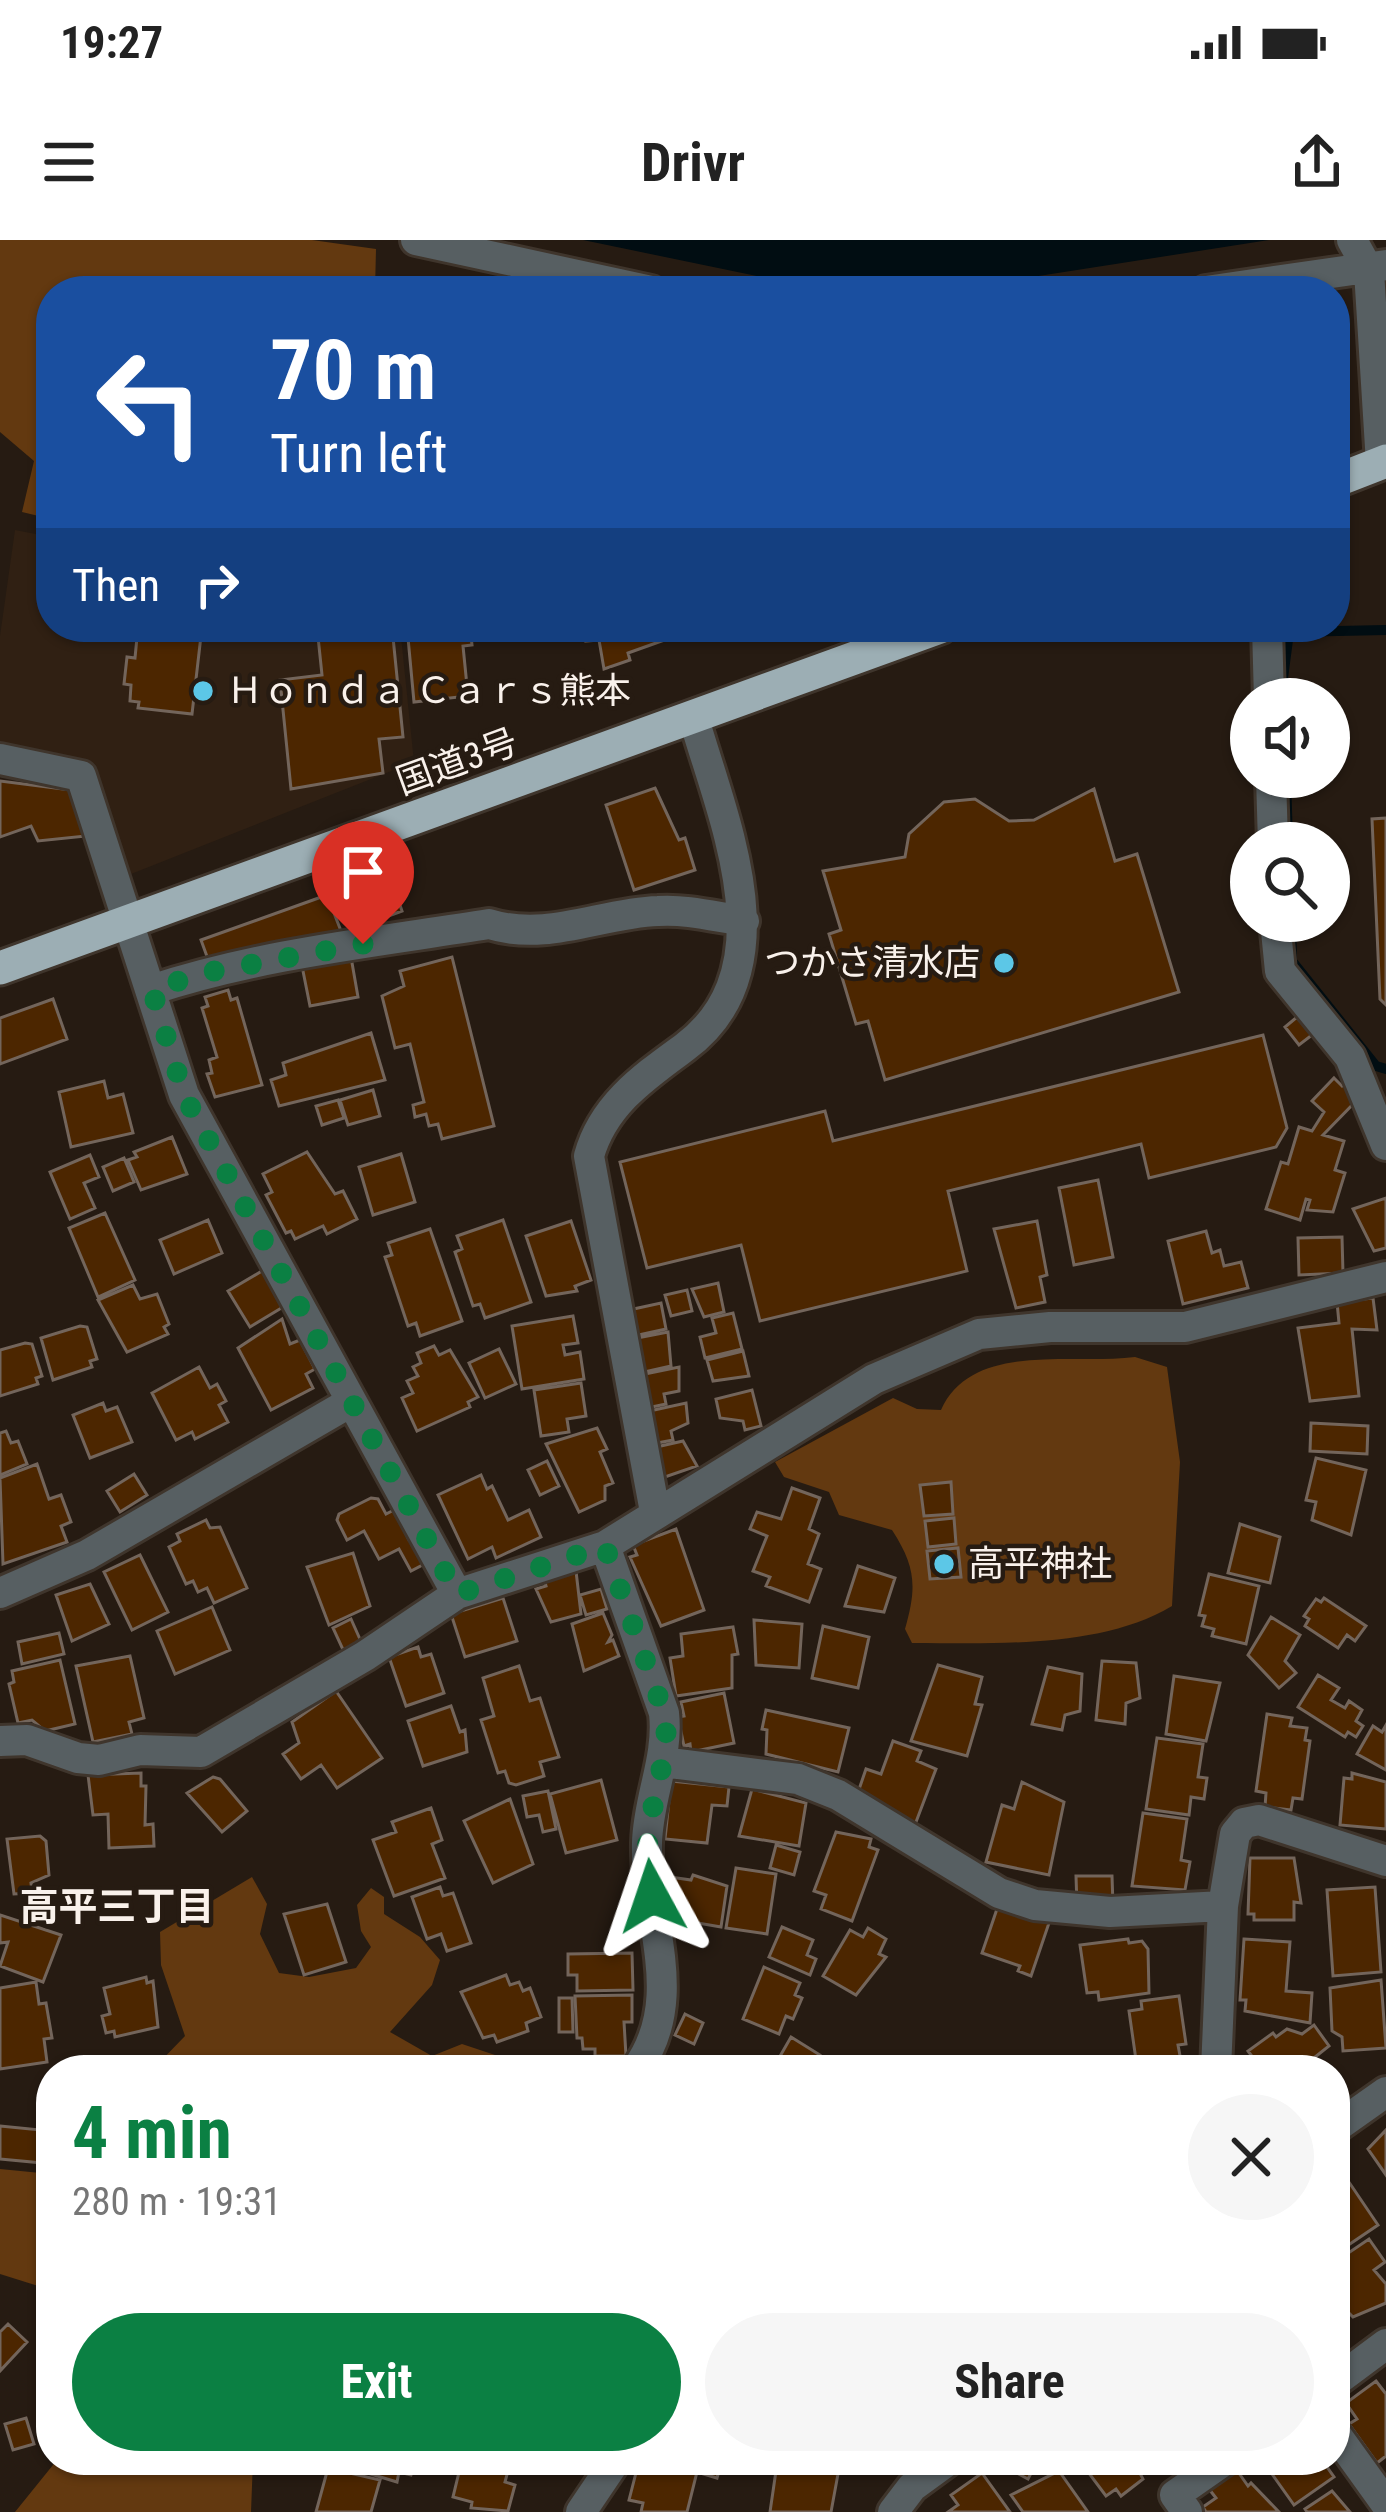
<!DOCTYPE html>
<html lang="en">
<head>
<meta charset="utf-8">
<style>
	body { margin:0; font-family:"Roboto Condensed","Noto Sans JP",sans-serif; background:#f6f6f6; color:#222; height:100vh; display:flex; flex-direction:column; font-size:45px; white-space:nowrap }
	* { box-sizing:border-box; margin:0 }
	p { font-size:39px; color:#767676 }
	.icon { flex:none; width:66px; height:66px; fill:none; stroke:currentColor; stroke-width:2; stroke-linecap:round; stroke-linejoin:round }
	.map { position:relative; flex:1; overflow:hidden }
	.sheet { position:absolute; left:36px; top:1815px; width:1314px; height:420px; display:flex; flex-direction:column; background:#fff; border-radius:48px; box-shadow:0 3px 9px #0004 }
	.sheet>* { flex:none }
	.hud { position:absolute; left:36px; top:36px; width:1314px; height:366px; border-radius:48px; box-shadow:0 3px 9px #0004; background:#1a4fa0; color:#fff; overflow:hidden }
	.fabs { position:absolute; left:1230px; top:438px; display:grid; gap:24px }
	.fabs a { display:grid; place-items:center; width:120px; height:120px; border-radius:50%; background:#fff; box-shadow:0 3px 9px #0004; font-size:60px }
	.pin { position:absolute; display:grid; place-items:center; width:102px; height:102px; color:#fff; margin:-123px -51px; border-radius:50% 50% 50% 0; rotate:-45deg; box-shadow:0 0 12px #0007 }
	.pin .icon { rotate:45deg }
	.me { position:absolute; width:132px; margin:-66px; rotate:355deg; stroke-linejoin:round; filter:drop-shadow(0 0 9px #0008) }
	.turn { display:flex; align-items:center; gap:42px; height:252px; padding:0 36px; font-size:54px }
	.turn .icon { width:156px; height:156px; stroke-width:2.5 }
	.turn b { display:block; font-size:84px; line-height:102px }
	.then { display:flex; align-items:center; height:114px; padding:0 36px; background:#0003; gap:24px; font-size:45px }
	.round { display:grid; place-items:center; flex:none; width:126px; height:126px; border-radius:63px; background:#f6f6f6 }
	.summary { display:flex; align-items:center; justify-content:space-between; height:204px; padding:0 36px }
	h1 { font-size:72px; font-weight:700; line-height:90px; color:#0b8043 }
	.primary-button { display:flex; gap:24px; margin-top:auto; padding:24px 36px }
	.primary-button a { flex:1; height:138px; border-radius:72px; background:#0b8043; color:#fff; font-size:48px; font-weight:700; line-height:138px; text-align:center }
	.primary-button a+a { background:#f6f6f6; color:#222 }
	.status { display:flex; justify-content:space-between; align-items:center; height:84px; padding:0 60px; background:#fff; direction:ltr }
	.status svg { height:33px; fill:currentColor }
	header { display:flex; justify-content:space-between; align-items:center; height:156px; padding:0 36px; background:#fff; font-size:54px; font-weight:700 }
	.map>svg:first-child { display:block }
	.built { fill:#302013 }
	.green { fill:#633910 }
	.water { fill:#010d12 }
	.lines { fill:none; stroke-linecap:round; stroke-linejoin:round }
	.stream { stroke:#010d12; stroke-width:10 }
	.building { fill:#4c2600; stroke:#73655b; stroke-width:3 }
	.minor-casing { stroke:#3f352c; stroke-width:36 }
	.trunk-casing { stroke:#3f352c; stroke-width:39 }
	.minor { stroke:#575f62; stroke-width:30 }
	.trunk { stroke:#9caeb4; stroke-width:33 }
	.route { stroke:#0b8043; stroke-width:21; stroke-dasharray:0 37.8 }
	.poi-dot { fill:#5cc7e7; stroke:#261b12; stroke-width:4.5 }
	.labels { text-anchor:middle; dominant-baseline:central; stroke-width:9; stroke-linejoin:round; paint-order:stroke }
	.poi-label { font-size:36px; fill:#f9f1eb; stroke:#261b12; text-anchor:start }
	.street-label { font-size:36px; fill:#f9f1eb; stroke:#261b12 }
	.neighbourhood-label { font-size:39px; font-weight:bold; fill:#f9f1eb; stroke:#261b12 }
</style>
</head>
<body>
<div class="status"><b>19:27</b><svg viewBox="0 0 49 12"><path d="M0 12V9h3v3zM5 12V6h3v6zM10 12V3h3v9zM15 12V0h3v12zM26 1h20v11H26zM47 4h2v5h-2z"/></svg></div>
<header><svg class="icon" aria-label="menu" viewBox="0 0 24 24"><path d="M4 6h16M4 12h16M4 18h16"/></svg>Drivr<svg class="icon" aria-label="share" viewBox="0 0 24 24"><path d="M12 15V3M7 8l5-5 5 5M5 13v7h14v-7"/></svg></header>
<div class="map">
<svg width="1386" height="2272" viewBox="0 0 1386 2272">
	<rect width="100%" height="100%" fill="#261b12"/>
	<!-- built -->
	<path class="built" d="M15,290L51,297V387H400L414,522L126,636L93,537L0,506V396Z"/>
	<!-- green -->
	<path class="green" d="M0,0H312L376,9L375,51H51V279L22,272L34,221L0,192Z
		M1135,1117L1167,1127L1180,1222L1172,1366C1100,1409 994,1403 912,1403L905,1389C917,1347 916,1327 892,1290L839,1275L829,1252L784,1237L775,1222L893,1158L917,1169L941,1170C972,1101 1072,1125 1135,1117Z
		M252,1637L267,1664L260,1694L279,1733L309,1737L356,1728L371,1707L361,1691L357,1665L371,1648L384,1657V1674L420,1697L440,1720L432,1745L390,1792L432,1816L462,1804L519,1823L569,1830H142L156,1826L185,1796L161,1725L160,1692Z
		M0,1929L51,1934V2050L0,2034Z
		M57,2220H253L251,2272H15Z"/>
	<!-- water -->
	<path class="water" d="M583,0H1269L943,51H829Z"/>
	<g class="lines">
		<!-- stream -->
		<path class="stream" d="M1283,438L1289,392L1386,390
			M1286,537L1288,603
			M1291,681L1292,721L1376,826L1386,829"/>
	</g>
	<!-- building -->
	<path class="building" d="M138,387H202L192,474L138,468L139,462L130,461L131,445L124,444L127,417L135,418Z
		M317,387H392L403,497L379,499L383,533L291,549L280,440L322,435Z
		M407,387H470L472,405L463,406L468,456L414,462Z
		M587,387H682L684,393L628,413L630,420L604,429L599,400L586,401Z
		M0,541L71,550L86,596L38,601L31,586L0,597Z
		M655,548L679,600L685,598L695,630L634,650L606,565Z
		M1094,549L1115,621L1137,614L1179,752L885,840L868,781L856,784L829,694L841,690L823,631L905,617L909,594L944,562L975,559L1009,581L1034,580Z
		M1386,578V765L1380,759L1372,579Z
		M391,638L402,671L353,689L341,657Z
		M327,655L341,691L209,722L201,700Z
		M351,717L358,757L310,766L302,726Z
		M452,717L494,886L442,899L438,884L429,886L426,874L415,877L413,865L424,862L410,804L395,808L382,756L404,746L400,731Z
		M228,750L231,760L237,758L262,845L215,857L207,834L212,833L209,820L217,817L202,768L208,766L205,757Z
		M53,759L67,799L0,824V778Z
		M1297,777L1312,795L1299,805L1285,787Z
		M371,793L385,840L279,866L271,840L286,835L283,823Z
		M1263,795L1287,888L1276,907L1149,938L1141,904L948,951L967,1031L760,1081L741,1005L647,1028L620,922L825,871L833,901Z
		M1334,838L1342,846L1345,843L1357,860L1323,895L1344,901L1335,930L1345,933L1333,972L1307,970L1310,960L1306,959L1300,980L1266,969L1281,922L1288,924L1299,887L1312,891L1324,872L1312,861Z
		M104,841L108,858L123,854L133,893L71,907L59,852Z
		M373,850L380,876L348,885L340,860Z
		M338,860L344,878L322,885L316,866Z
		M172,897L187,934L141,950L128,920L137,917L134,912Z
		M307,912L335,954L343,951L357,979L327,994L323,986L295,999L291,991L286,993L266,955L272,952L263,934Z
		M401,914L415,962L373,975L359,927Z
		M90,915L99,937L84,943L95,968L70,979L50,932Z
		M124,918L134,942L113,951L103,927Z
		M1098,940L1113,1017L1074,1025L1059,948Z
		M1386,958V1008L1374,1011L1353,969Z
		M105,973L135,1040L98,1057L69,988Z
		M208,980L222,1013L174,1034L160,1000Z
		M503,980L531,1062L485,1078L480,1064L473,1066L455,1012L462,1009L457,996Z
		M571,981L591,1040L575,1046L577,1051L546,1056L526,996Z
		M1037,981L1047,1035L1040,1037L1045,1062L1016,1068L994,989Z
		M430,989L462,1081L420,1096L416,1083L408,1086L385,1017L392,1015L388,1003Z
		M1206,991L1212,1013L1220,1010L1224,1026L1241,1022L1248,1048L1183,1064L1168,1001Z
		M1342,997L1343,1033L1299,1035L1298,998Z
		M267,1028L288,1064L250,1087L228,1051Z
		M718,1043L724,1072L704,1077L692,1049Z
		M133,1045L140,1059L157,1054L169,1084L164,1087L168,1094L127,1112L98,1060Z
		M687,1050L692,1071L671,1076L665,1055Z
		M1373,1058L1377,1090L1352,1089L1359,1156L1310,1161L1298,1088L1339,1083L1337,1062Z
		M661,1063L666,1089L634,1096L629,1070Z
		M733,1073L742,1109L705,1118L700,1097L716,1093L712,1078Z
		M573,1076L578,1103L563,1105L565,1115L580,1112L584,1139L522,1149L512,1086Z
		M282,1079L290,1104L300,1100L315,1129L306,1134L313,1148L271,1170L238,1108Z
		M80,1086L87,1087L97,1119L90,1121L92,1127L53,1140L41,1098Z
		M668,1092L671,1126L640,1133L632,1099Z
		M25,1103L32,1104L42,1136L36,1138L38,1144L0,1156V1110Z
		M434,1106L439,1115L450,1110L478,1157L468,1162L470,1167L417,1191L402,1158L413,1153L407,1141L418,1136L413,1127L421,1123L417,1113Z
		M499,1109L516,1144L485,1158L469,1123Z
		M743,1111L749,1136L713,1141L707,1120Z
		M199,1127L210,1148L217,1144L226,1161L219,1165L228,1182L195,1199L192,1192L176,1200L152,1153Z
		M679,1127V1151L664,1154L666,1164L647,1168L640,1135Z
		M581,1143L586,1176L567,1179L569,1192L541,1196L534,1150Z
		M752,1150L761,1186L745,1190L743,1181L720,1178L716,1159Z
		M103,1163L106,1171L117,1167L132,1202L90,1218L73,1175Z
		M686,1163L688,1183L671,1191L673,1200L652,1204L645,1172Z
		M1311,1183L1368,1186L1367,1214L1310,1211Z
		M597,1188L607,1209L600,1212L613,1243L605,1246V1260L579,1272L546,1204Z
		M6,1191L11,1203L18,1201L27,1224L0,1235V1193Z
		M683,1201L697,1226L659,1239L652,1208Z
		M1316,1218L1366,1230L1351,1295L1312,1280L1316,1262L1306,1260Z
		M547,1221L559,1246L540,1255L528,1230Z
		M37,1224L49,1259L61,1255L71,1282L61,1286L67,1302L3,1324L0,1238Z
		M134,1234L147,1255L120,1272L107,1251Z
		M481,1235L487,1249L492,1246L508,1280L529,1270L541,1297L496,1318L492,1307L468,1319L438,1255Z
		M951,1242L953,1274L924,1276L920,1245Z
		M792,1248L820,1258L809,1289L819,1294L808,1324L821,1329L809,1362L766,1346L770,1337L753,1331L767,1296L750,1289L757,1272L781,1279Z
		M371,1258L378,1259L386,1274L394,1270L409,1300L417,1296L430,1321L411,1331L399,1309L379,1319L364,1291L347,1300L337,1280L339,1274Z
		M954,1278L956,1304L928,1307L925,1281Z
		M206,1280L210,1288L220,1287L247,1348L214,1363L207,1348L198,1352L193,1341L186,1344L169,1307L180,1301L177,1294Z
		M1240,1284L1280,1297L1270,1343L1228,1333Z
		M676,1289L704,1370L661,1386L630,1317L637,1315L633,1305Z
		M958,1308L961,1337L930,1339L927,1311Z
		M353,1313L370,1366L329,1385L307,1327Z
		M140,1315L168,1372L132,1390L104,1332Z
		M858,1326L895,1338L884,1372L845,1366Z
		M576,1331L581,1374L551,1382L536,1349L546,1346L544,1339Z
		M1209,1334L1259,1346L1246,1404L1212,1396L1214,1389L1202,1386L1205,1376L1199,1375Z
		M90,1344L109,1384L72,1401L56,1355Z
		M601,1349L607,1369L586,1375L580,1355Z
		M503,1358L517,1401L465,1417L451,1374Z
		M1324,1358L1366,1386L1355,1401L1347,1395L1338,1408L1305,1386L1309,1379L1304,1376L1316,1359L1321,1362Z
		M212,1367L230,1410L175,1434L157,1391Z
		M603,1373L612,1395L608,1402L613,1400L619,1416L584,1431L572,1384Z
		M1271,1377L1300,1395L1285,1421L1296,1433L1279,1448L1248,1415Z
		M351,1379L363,1406L345,1414L333,1388Z
		M754,1380L802,1384L799,1428L756,1425Z
		M823,1386L869,1397L858,1448L812,1438Z
		M733,1387L738,1414L732,1415V1448L676,1456L670,1418L683,1416L681,1394Z
		M59,1393L64,1414L22,1424L18,1402Z
		M418,1407L421,1417L431,1414L444,1453L406,1466L389,1417Z
		M130,1416L144,1478L129,1482L132,1494L93,1502L76,1426Z
		M60,1420L75,1484L45,1491L32,1480L18,1483L9,1444L14,1442L12,1431Z
		M1102,1421L1136,1423L1140,1458L1126,1463L1125,1484L1096,1480Z
		M938,1425L982,1437L975,1464L982,1465L967,1516L911,1501Z
		M519,1426L530,1461L540,1458L559,1517L540,1522L544,1536L516,1545L509,1543L505,1531L498,1533L481,1480L494,1476L483,1438Z
		M1048,1427L1082,1434L1080,1471L1065,1475L1062,1490L1032,1484Z
		M1318,1435L1339,1448L1331,1460L1345,1468L1349,1461L1362,1470L1356,1481L1363,1486L1356,1497L1348,1492L1345,1497L1298,1467Z
		M1174,1436L1220,1443L1206,1501L1166,1494Z
		M336,1451L382,1518L337,1548L321,1525L301,1539L283,1514L299,1503L292,1482Z
		M724,1453L734,1503L691,1512L690,1504L684,1506L678,1477L684,1476L681,1462Z
		M451,1466L460,1492L465,1490L467,1512L423,1526L408,1481Z
		M766,1470L849,1488L838,1532L766,1514L767,1490L762,1489Z
		M1267,1474L1292,1478L1290,1486L1307,1488L1305,1500L1310,1501L1302,1559L1293,1558L1291,1570L1265,1567L1266,1553L1256,1551Z
		M1386,1485V1530L1357,1514L1373,1486L1382,1492Z
		M1157,1498L1203,1504L1198,1537L1207,1538L1204,1559L1191,1557L1189,1575L1146,1569Z
		M893,1501L921,1511L917,1521L936,1529L913,1590L855,1561L866,1529L881,1534Z
		M141,1533V1546H146L145,1585L153,1584L154,1606L109,1608L108,1574L93,1575L88,1535Z
		M1352,1533L1386,1542V1589L1340,1585L1344,1538L1352,1539Z
		M213,1537L220,1539L247,1571L222,1592L187,1553Z
		M601,1540L617,1600L566,1613L550,1554Z
		M671,1541L729,1547L727,1566L712,1565L707,1603L665,1599Z
		M1022,1542L1064,1562L1049,1635L986,1622L1002,1565L1014,1569Z
		M752,1549L806,1563L799,1606L739,1596Z
		M548,1551L556,1589L543,1592L539,1575L527,1577L523,1556Z
		M510,1559L533,1624L493,1643L464,1581Z
		M431,1568L442,1600L432,1604L445,1638L394,1656L373,1600L396,1592L392,1582Z
		M1143,1573L1187,1579L1181,1620L1190,1622L1185,1650L1132,1646Z
		M836,1592L871,1599L869,1607L878,1610L852,1681L821,1669L826,1655L814,1651Z
		M40,1596L46,1601L49,1635L31,1643L32,1653L14,1654L7,1599Z
		M776,1605L800,1612L794,1635L770,1628Z
		M1250,1618H1294L1301,1663L1294,1662V1680H1254V1674H1248Z
		M736,1628L776,1634L767,1694L726,1688Z
		M693,1635L727,1646L721,1687L663,1677L670,1637L691,1640Z
		M1076,1636H1112L1113,1665L1077,1666Z
		M440,1647L443,1656L453,1653L471,1703L447,1711L441,1694L427,1699L412,1657Z
		M1375,1647L1381,1732L1333,1736L1327,1650Z
		M327,1664L346,1722L304,1735L284,1674Z
		M998,1666L1049,1683L1031,1736L1018,1731L1020,1726L982,1713Z
		M0,1675L61,1695L43,1742L0,1726L8,1702L0,1703Z
		M782,1687L813,1700L807,1715L816,1719L810,1735L769,1717Z
		M868,1688L886,1699L879,1714L886,1717L856,1755L823,1736L850,1690L863,1697Z
		M1128,1699L1129,1703L1142,1701L1148,1709L1149,1753L1099,1760L1098,1752L1087,1753L1080,1705Z
		M1244,1699L1290,1702L1286,1751L1312,1753L1310,1783L1245,1771L1246,1760H1240Z
		M632,1713L633,1750L577,1751V1735H568V1714Z
		M764,1727L800,1743L795,1755L802,1758L793,1779L786,1776L779,1794L743,1779Z
		M506,1735L510,1745L519,1742L523,1751L530,1748L541,1777L526,1783L528,1791L497,1802L494,1795L483,1798L461,1752Z
		M146,1737L147,1743L153,1741L158,1787L115,1797L114,1791L106,1793L102,1776L110,1774L104,1748Z
		M1381,1740L1386,1808L1343,1811L1342,1797L1332,1791L1330,1748Z
		M36,1742L39,1764L46,1763L52,1798L44,1799L47,1822L0,1829V1748Z
		M632,1755V1782H624L626,1816H595V1809H583L582,1798H577L575,1756Z
		M1179,1756L1186,1804L1178,1805L1181,1821L1137,1827L1129,1771L1142,1769L1141,1761Z
		M559,1758H572L573,1792H559Z
		M685,1774L703,1783L694,1804L675,1795Z
		M1314,1785L1329,1806L1310,1821L1317,1830H1262L1248,1811L1273,1793L1276,1797L1287,1789L1302,1794Z
		M791,1797L820,1815L814,1830H786L789,1824L779,1818Z
		M0,1886L41,1890L43,1923L0,1919Z
		M1386,1890V1935L1368,1909Z
		M1336,1923L1378,1985L1338,2012L1335,2008Z
		M1369,1999L1385,2022L1374,2030L1386,2044V2063L1353,2077L1335,2059V2022Z
		M8,2084L27,2102L0,2131V2092Z
		M1376,2141L1386,2154V2216L1377,2223L1349,2184L1357,2179L1346,2163Z
		M26,2178L34,2204L13,2210L5,2184Z
		M368,2220H416L411,2235L399,2232L397,2242L364,2232Z
		M462,2220H511L505,2242L515,2245L508,2271L471,2268L472,2262L453,2257Z
		M633,2220H722L717,2238L697,2232L687,2272H641L643,2263L629,2260L638,2225Z
		M992,2220H1038L1028,2239Z
		M1079,2220H1133L1143,2239L1121,2256L1116,2249L1106,2256Z
		M1283,2220H1322L1334,2237L1294,2265L1272,2234L1286,2225Z
		M777,2224L838,2234L831,2272H770Z
		M328,2228L380,2240L371,2272H316Z
		M1236,2229L1248,2246L1251,2243L1279,2272H1206L1203,2267L1216,2258L1209,2249Z
		M1059,2231L1088,2272H1023L1011,2255Z
		M982,2233L1010,2272H948L958,2265L951,2255Z
		M1332,2251L1350,2272H1307L1305,2269Z"/>
	<g class="lines">
		<defs>
			<path id="minor" d="M416,0L651,51
				M1352,0L1369,31L1381,223
				M1206,51L1386,25
				M1267,387L1269,459
				M0,519L81,536L184,855L457,1354
				M1271,537L1273,603
				M1275,681L1280,731L1350,817L1386,905
				M151,750C260,714 376,702 489,684C548,702 600,673 658,671C687,669 716,677 744,681
				M655,1272L589,916C603,865 644,837 685,807C790,729 723,580 694,479
				M605,1306L664,1473C669,1518 648,1558 647,1603C645,1682 688,1758 636,1830
				M0,1353L87,1315L349,1163
				M0,1501L27,1500L78,1518L99,1520L140,1510L201,1512L365,1416L457,1354L605,1306L874,1139L979,1094L1050,1087H1185L1386,1037
				M662,1522L798,1539L838,1555L999,1653L1035,1665L1110,1672L1223,1666L1235,1594L1244,1583L1259,1580L1386,1621
				M1216,1830L1223,1666
				M1335,1888L1386,1852
				M1335,2142L1386,2104
				M1335,2193L1386,2264
				M581,2272L616,2220
				M893,2272L912,2247L949,2220
				M1187,2272L1175,2255L1225,2220"/>
			<path id="trunk" d="M1335,241L1386,221
				M0,728L940,387"/>
		</defs>
		<!-- minor casing -->
		<use href="#minor" class="minor-casing"/>
		<!-- trunk casing -->
		<use href="#trunk" class="trunk-casing"/>
		<!-- minor -->
		<use href="#minor" class="minor"/>
		<!-- trunk -->
		<use href="#trunk" class="trunk"/>
	</g>
	<g class="lines">
		<!-- route -->
		<path class="route" d="M363,704L203,733L152,750L184,855L457,1354L605,1306L664,1473L667,1502L647,1595L652,1656"/>
	</g>
	<!-- markers -->
	<g class="poi-dot">
		<circle cx="203" cy="451" r="12"/>
		<circle cx="1004" cy="723" r="12"/>
		<circle cx="944" cy="1324" r="12"/>
	</g>
	<g class="labels">
		<!-- poi labels -->
		<g class="poi-label">
			<text x="227" y="451">Ｈｏｎｄａ Ｃａｒｓ熊本</text>
			<text x="980" y="723" text-anchor="end">つかさ清水店</text>
			<text x="968" y="1324">高平神社</text>
		</g>
		<!-- street labels -->
		<g class="street-label">
			<text transform="translate(457 522) rotate(-20)">国道3号</text>
		</g>
		<!-- neighbourhood labels -->
		<g class="neighbourhood-label">
			<text x="117" y="1667">高平三丁目</text>
		</g>
	</g>
</svg>
<div class="fabs">
<a><svg class="icon" aria-label="sound" viewBox="0 0 24 24"><path d="M4 9h4l5-4v14l-5-4H4zM17 9q2 3 0 6"/></svg></a>
<a><svg class="icon" aria-label="search" viewBox="0 0 24 24"><circle cx="10" cy="10" r="6"/><path d="M15 15l6 6"/></svg></a>
</div>
<div class="pin" style="left:363px;top:704px;background:#d93025"><svg class="icon" aria-label="arrive" viewBox="0 0 24 24"><path d="M6 21V4h12l-3 4 3 4H6"/></svg></div>
<svg class="me" style="left:652px;top:1656px" viewBox="-20 -20 40 40"><path d="M0-17L14 15 0 8-14 15z" fill="#0b8043" stroke="#fff" stroke-width="4"/></svg>
<div class="hud">
<div class="turn"><svg class="icon" aria-label="left" viewBox="0 0 24 24"><path d="M17 20v-9H6M10 6l-5 5 5 5"/></svg><div><b>70 m</b>Turn left</div></div>
<div class="then">Then<svg class="icon" aria-label="right" viewBox="0 0 24 24"><path d="M7 20v-9h11M14 6l5 5-5 5"/></svg></div>
</div>
<section class="sheet">
<div class="summary"><div><h1>4 min</h1><p>280 m · 19:31</p></div><a class="round"><svg class="icon" aria-label="close" viewBox="0 0 24 24"><path d="M6 6l12 12M18 6L6 18"/></svg></a></div>
<div class="primary-button"><a>Exit</a><a>Share</a></div>
</section>
</div>
</body>
</html>
